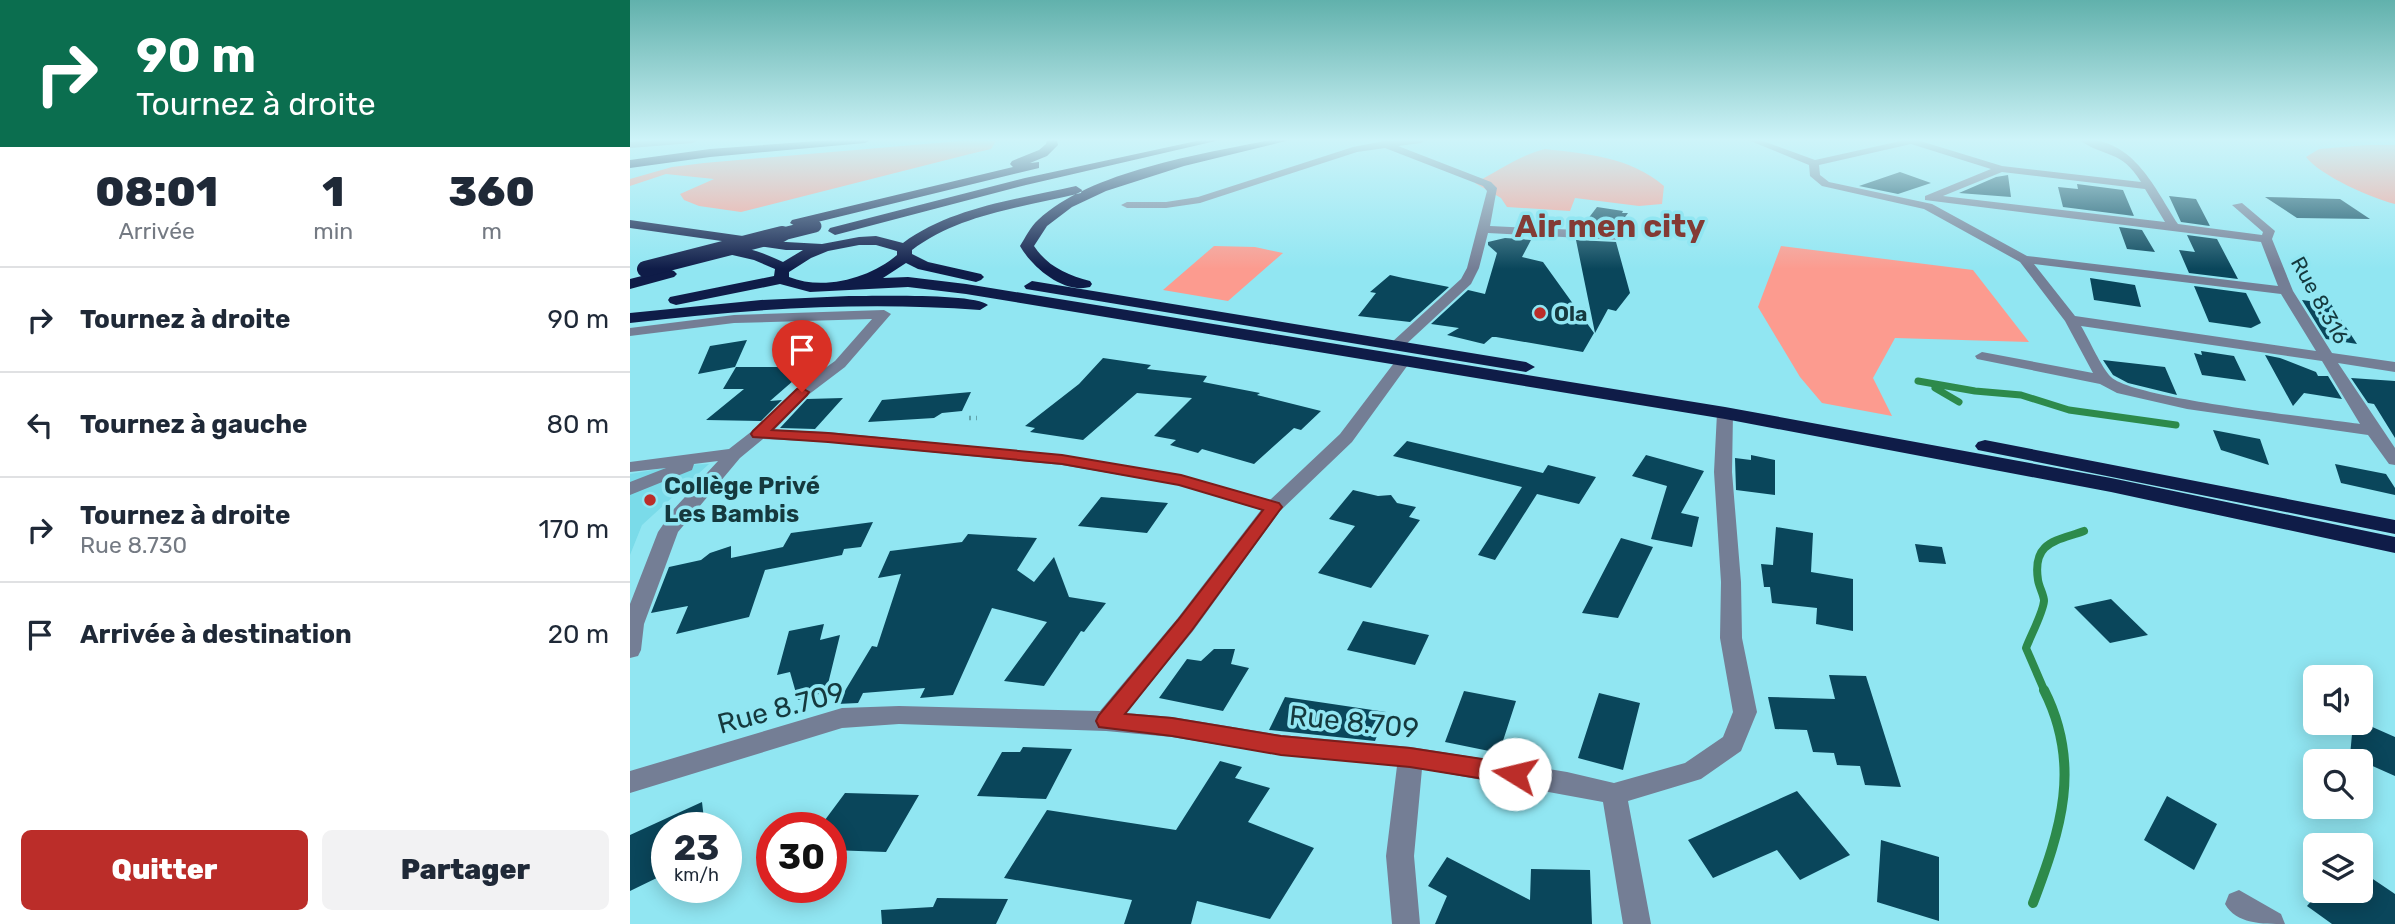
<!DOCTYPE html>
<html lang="fr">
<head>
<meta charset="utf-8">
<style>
	body { margin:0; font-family:Rubik,sans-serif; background:#f2f2f3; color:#1f2937; height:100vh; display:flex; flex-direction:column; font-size:26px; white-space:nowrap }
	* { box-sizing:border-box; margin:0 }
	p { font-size:23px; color:#747a83 }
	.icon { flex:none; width:38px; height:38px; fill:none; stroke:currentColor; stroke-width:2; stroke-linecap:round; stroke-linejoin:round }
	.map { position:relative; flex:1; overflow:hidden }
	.details { display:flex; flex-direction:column; background:#fff; width:630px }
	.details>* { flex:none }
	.top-card { background:#0b6e4f; color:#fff; overflow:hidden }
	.fabs { position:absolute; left:1673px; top:665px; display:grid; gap:14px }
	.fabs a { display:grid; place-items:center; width:70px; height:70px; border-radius:10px; background:#fff; box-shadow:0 4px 18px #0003; font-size:35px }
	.speed { position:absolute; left:21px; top:812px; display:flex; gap:14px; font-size:35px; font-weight:700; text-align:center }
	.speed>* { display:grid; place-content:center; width:91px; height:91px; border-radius:50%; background:#fff; box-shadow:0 4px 18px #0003; line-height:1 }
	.speed small { font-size:18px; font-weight:400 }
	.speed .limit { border:10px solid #d22; background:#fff; color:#111 }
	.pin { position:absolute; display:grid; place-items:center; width:60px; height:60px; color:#fff; margin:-72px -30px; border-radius:50% 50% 50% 0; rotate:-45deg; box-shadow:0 0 7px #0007 }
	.pin .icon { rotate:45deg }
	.me { position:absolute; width:77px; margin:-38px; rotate:279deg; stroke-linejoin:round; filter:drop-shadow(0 0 5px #0008) }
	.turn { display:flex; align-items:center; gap:24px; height:147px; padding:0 21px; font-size:32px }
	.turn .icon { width:91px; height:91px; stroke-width:2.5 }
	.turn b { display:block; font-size:49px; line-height:60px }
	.eta { display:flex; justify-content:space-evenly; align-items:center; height:119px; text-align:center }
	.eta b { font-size:42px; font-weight:800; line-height:49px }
	.button { display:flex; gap:14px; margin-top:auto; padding:14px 21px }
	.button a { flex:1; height:80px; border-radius:10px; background:#bb2d29; color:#fff; font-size:28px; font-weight:800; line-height:80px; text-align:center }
	.button a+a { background:#f2f2f3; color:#1f2937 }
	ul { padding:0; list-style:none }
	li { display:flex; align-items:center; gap:21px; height:105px; padding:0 21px; border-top:2px solid #e0e1e3 }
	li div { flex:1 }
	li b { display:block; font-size:26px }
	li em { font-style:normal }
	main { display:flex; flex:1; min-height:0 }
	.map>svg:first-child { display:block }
	.built { fill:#7adbe9 }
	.green { fill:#fc9b8f }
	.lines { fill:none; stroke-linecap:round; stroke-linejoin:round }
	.stream-far2 { stroke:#2d8a4b; stroke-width:7 }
	.stream-far1 { stroke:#2d8a4b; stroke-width:8 }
	.stream { stroke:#2d8a4b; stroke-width:10 }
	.building { fill:#0a465b }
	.path-far1 { stroke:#63a6af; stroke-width:3.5; stroke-dasharray:2 4.5; stroke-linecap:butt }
	.path { stroke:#63a6af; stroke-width:4.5; stroke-dasharray:2 5; stroke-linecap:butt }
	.minor { fill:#747e95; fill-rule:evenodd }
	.highway { fill:#0f1c48; fill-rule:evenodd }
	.highway-bridge-far1 { stroke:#0f1c48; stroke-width:13 }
	.highway-bridge { stroke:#0f1c48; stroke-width:16 }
	.route { fill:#bb2d29; stroke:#7a1d1b; stroke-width:2 }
	.poi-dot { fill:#bb2d29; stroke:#91e6f2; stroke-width:2.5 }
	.labels { text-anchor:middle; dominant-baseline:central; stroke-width:7; stroke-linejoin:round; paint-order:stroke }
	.far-street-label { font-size:21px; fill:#15393e; stroke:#91e6f2 }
	.far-poi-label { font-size:21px; font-weight:bold; fill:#15393e; stroke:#91e6f2; text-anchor:start }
	.poi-label { font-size:24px; font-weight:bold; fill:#15393e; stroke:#91e6f2; text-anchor:start }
	.near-street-label { font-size:28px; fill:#15393e; stroke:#91e6f2 }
	.far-town-label { font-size:32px; font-weight:bold; fill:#833b35; stroke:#91e6f2 }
</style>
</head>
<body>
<main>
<section class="details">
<div class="top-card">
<div class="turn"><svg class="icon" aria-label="right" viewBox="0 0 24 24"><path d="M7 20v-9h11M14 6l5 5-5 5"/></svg><div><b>90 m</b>Tournez à droite</div></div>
</div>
<div class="eta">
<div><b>08:01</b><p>Arrivée</p></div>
<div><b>1</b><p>min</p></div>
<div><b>360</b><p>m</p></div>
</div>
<ul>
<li><svg class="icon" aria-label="right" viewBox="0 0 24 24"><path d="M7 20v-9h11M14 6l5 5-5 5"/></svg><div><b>Tournez à droite</b></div><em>90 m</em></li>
<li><svg class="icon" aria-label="left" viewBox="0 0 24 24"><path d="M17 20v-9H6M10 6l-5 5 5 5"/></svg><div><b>Tournez à gauche</b></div><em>80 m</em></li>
<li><svg class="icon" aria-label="right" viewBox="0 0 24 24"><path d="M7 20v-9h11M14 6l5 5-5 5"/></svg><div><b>Tournez à droite</b><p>Rue 8.730</p></div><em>170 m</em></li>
<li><svg class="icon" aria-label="arrive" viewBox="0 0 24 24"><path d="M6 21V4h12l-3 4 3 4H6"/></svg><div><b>Arrivée à destination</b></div><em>20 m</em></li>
</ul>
<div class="button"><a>Quitter</a><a>Partager</a></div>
</section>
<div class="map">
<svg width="1765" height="924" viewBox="0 0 1765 924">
	<rect width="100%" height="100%" fill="#91e6f2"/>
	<!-- built -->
	<path class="built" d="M79,464L12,525L0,555V474L51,465Z"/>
	<!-- green -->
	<path class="green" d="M341,140L366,141L361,149L340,154L111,212L69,206L54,200L50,194L84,179L36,174L0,186V179L42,167L74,163Z
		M1737,145H1765V204C1741,198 1691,176 1676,157L1689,149Z
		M915,149C958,154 1000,157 1034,186L1032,204L1009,206L945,198L940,211L877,207L871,198L845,183C868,171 890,155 915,149Z
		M584,246L625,247L653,253L598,301L533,290Z
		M1151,246L1343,270L1399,342L1265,338L1243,378L1262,416L1192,403L1170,377L1128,307Z"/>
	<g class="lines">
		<!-- stream-far2 -->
		<path class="stream-far2" d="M1288,381L1345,391L1391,395L1439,410L1546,425
			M1305,388L1329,402"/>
		<!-- stream-far1 -->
		<path class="stream-far1" d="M1415,692L1396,648C1400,637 1413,613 1414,601C1414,595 1409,587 1408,580C1402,541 1427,541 1454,531"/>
		<!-- stream -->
		<path class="stream" d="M1403,903C1431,829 1452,765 1414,690"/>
	</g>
	<!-- building -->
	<path class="building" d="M1270,172L1301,183L1268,194L1229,186Z
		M1378,175L1381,197L1329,193L1366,177Z
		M1447,184L1493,190L1504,216L1433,207L1428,187L1448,189Z
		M1539,196L1566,199L1580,226L1551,222Z
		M1635,197L1710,199L1740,219L1667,218Z
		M967,207L993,211L992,213H998L993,220H997L990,229L951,228Z
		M1489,227L1512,230L1525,252L1497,249Z
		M1557,235L1587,239L1608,279L1559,273L1549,250L1565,252Z
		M875,238L901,240L892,257L913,262L964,333L953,352L866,337H862L854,344L817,335L829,328L801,324L838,290L855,294L867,253L858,245V242Z
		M946,240L986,242L1000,293L986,311L978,309L965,333Z
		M760,275L773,278L819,287L780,322L728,316L746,293L740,292Z
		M1460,278L1505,285L1511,307L1464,300Z
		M1564,286L1616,293L1631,323L1621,328L1579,322Z
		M1672,300L1701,304L1727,344L1696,339Z
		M117,340L105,367L68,374L80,346Z
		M1571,351L1604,356L1616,381L1572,375L1564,353L1572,355Z
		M1635,355L1650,358L1686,372L1688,376H1698L1712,399L1674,393L1663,406Z
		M473,358L521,365L517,369L577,376L573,382L630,393L627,395L691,411L671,430L664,428L624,464L572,449L568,453L540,445L546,440L524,436L562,398L507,393L453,440L400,432L405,428L395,426L449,384Z
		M1473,360L1535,367L1547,395L1498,383L1483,375Z
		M106,367H179L140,401L152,400L131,421L76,420L114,389H93Z
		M1721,378L1765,381V438L1744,404L1738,403Z
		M341,392L332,411L312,413L304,418L238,422L252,400Z
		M213,398L185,429L150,428L177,399Z
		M1583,430L1630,439L1639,465L1591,450Z
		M777,441L913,473L918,465L966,477L949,504L907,494L865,560L848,555L892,487L763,456Z
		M1016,455L1074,471L1051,513L1069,517L1062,547L1021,539L1037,486L1002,476Z
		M1121,455L1145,460V495L1106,490L1105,458L1121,460Z
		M1705,464L1756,474L1765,488V495L1711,483Z
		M723,490L748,496L761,495L767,503L786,507L779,517L790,520L741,588L688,573L725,526L699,519Z
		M471,497L538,503L517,533L448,526Z
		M243,522L231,547L214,549L212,555L135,570L119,617L46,634L58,606L21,613L39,567L71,560L80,553L101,546V558L153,547L161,533Z
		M1146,527L1183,533L1181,572L1223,579V631L1186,624L1187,608L1142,603L1140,587H1134L1131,564L1143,565Z
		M338,534L407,538L387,570L404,582L424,557L439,597L476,603L454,632L451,631L414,686L374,681L417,622L362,608L323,695L290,698L295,688L233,693L228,703L207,704L242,646L247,647L271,574L248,578L260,551L332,542Z
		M991,538L1023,547L988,618L952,613Z
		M1285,544L1312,547L1316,564L1289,562Z
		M1481,599L1518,635L1480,643L1444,607Z
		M733,621L799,635L785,665L717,650Z
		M194,624L190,640L210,635L196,692L168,700L160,672L147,675L159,631Z
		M584,649H605L601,664L619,668L593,711L529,698L557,659L571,661Z
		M1199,675L1236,676L1271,787L1235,785L1230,766L1207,765L1204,753L1183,752L1177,730L1145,729L1138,697L1205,699Z
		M834,691L886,701L869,753L815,742Z
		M969,693L1010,703L993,770L948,758Z
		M655,697L756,712L745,741L639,730Z
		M1731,722L1765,737V776L1720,756L1723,723Z
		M393,747L442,749L416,799L347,796L372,752H390Z
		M590,761L612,767L605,778L640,788L618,822L684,848L640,919L567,901L561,924H494L502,900L374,878L417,810L546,830Z
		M1167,791L1220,855L1170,880L1147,850L1083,878L1058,840Z
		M215,793L289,795L256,852L201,850V828H189Z
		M1537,796L1587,824L1564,870L1514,840Z
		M72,802L75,828H37V873L0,891V835Z
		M1251,840L1309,857V921L1247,902Z
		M817,857L900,900L901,869L960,870L962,924H805L817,896L798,886Z
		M1731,871L1765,894V924H1702L1677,906L1690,891H1731Z
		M307,898L378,899L366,924H252L251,910L303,907Z"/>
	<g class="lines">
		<!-- path-far1 -->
		<path class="path-far1" d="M940,307L944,303
			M955,310L958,306"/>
		<!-- path -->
		<path class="path" d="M339,418H347"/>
		<!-- minor -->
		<path class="minor" d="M33,140H68L63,143L0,148V142Z
			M795,140L791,143L768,146L861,182L867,188L860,226L991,232L998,230L1004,234L991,240L858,233L849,268L841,284L772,348H762L760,345L762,342L831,279L837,268L857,191L853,186L755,148L727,152L570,203L536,208H497L491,205L497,202H536L568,197L723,147L754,141Z
			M1118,140H1130L1185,160L1275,140H1287L1372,166L1511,182C1491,149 1475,158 1449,140C1502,135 1524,187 1548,224L1632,235L1633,232L1602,205L1612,203L1645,231L1642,239L1663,291L1702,353L1765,362V372L1708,363L1765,448V465L1759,464L1738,435L1557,409L1487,393L1470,384L1347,359L1345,356L1352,352L1463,373L1435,321L1390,262L1294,209L1192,186L1180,176L1179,165ZM1281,144L1361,169L1295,196V200L1631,242L1648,286L1397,256L1302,204L1199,182L1190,175L1189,165ZM1372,172L1515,189L1535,222L1313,196ZM1404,264L1651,294L1686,351L1445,316ZM1451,326L1692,361L1730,424C1689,418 1504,399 1481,377C1471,367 1459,339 1451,326Z
			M254,310L261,314L215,367L178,395L144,430L198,432L432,455L551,475L640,500L710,434L767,359H777L780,362L722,442L650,511L563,631L496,713L542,717L651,735L781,747L937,772L984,783L1055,763L1093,737L1103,712L1090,638L1091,582L1084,472L1087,413L1095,408L1101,410L1103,413L1102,472L1111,582L1112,638L1127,712L1111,751L1071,779L998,801L1021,924H993L973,802L792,769L784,856L790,924H762L756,856L767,766L651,755L542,737L476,731L269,724L212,728L0,793V771L212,708L269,706L470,711L547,619L631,510L549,485L432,465L198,442L133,439L110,458L48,532L14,624L11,650L8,656L0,658V604L28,532L43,510L88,461L64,464L62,470L0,495V482L36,468L0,472V462L99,449L140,417L166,389L205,361L242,319L104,323L0,336V328L104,315Z
			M1609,890L1651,914L1655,924C1632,924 1606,924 1595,904L1599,894Z"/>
		<!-- highway -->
		<path class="highway" d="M200,140H241L235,143L80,157L0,168V160L80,149Z
			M417,140H427L428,145L417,156L400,163L409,162V168L167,227L160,223L162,220L383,167L380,164L382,161L409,150L416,144Z
			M571,140H590L396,185L205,235L198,231L200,228L395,178Z
			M640,140H660L554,166L476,191L442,207L417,226L404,246C417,266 437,275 460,281L462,284L460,287C433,294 402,267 390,246C395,238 401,226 408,220C461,171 571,154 640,140Z
			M446,186L452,190L451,193C394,207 329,214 282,250V254L298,262L351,274L354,277L351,280L346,282L288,269L276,263L253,278L278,277L336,284L1095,407L1481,478L1765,537V553L1481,492L1095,419L336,294L278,287L180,292L150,284L46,305L40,303L38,300L40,297L144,276L145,269L124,260L98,254L96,251L98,248C115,244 137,255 153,262L173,250H156L0,228V220L156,242L192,244L229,237L246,236L273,243C321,207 389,199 446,186ZM229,245H246L267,251V255C240,278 194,291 159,277V272L181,258L198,251Z
			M39,269L44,271L47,274L44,277L0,289V279Z
			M402,281L896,362L905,367L896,372L396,289L394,286Z
			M219,296C241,296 346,293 358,305L350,310C232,301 117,309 0,323V313L131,300Z
			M1355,440L1765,520V534L1348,450L1345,446L1348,442Z"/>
		<!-- highway-bridge-far1 -->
		<path class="highway-bridge-far1" d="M145,236L185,226"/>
		<!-- highway-bridge -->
		<path class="highway-bridge" d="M15,269L152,234"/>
	</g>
	<!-- sky -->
	<linearGradient id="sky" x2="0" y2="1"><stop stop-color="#61b1ac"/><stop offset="0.52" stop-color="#cef4f9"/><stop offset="1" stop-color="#cef4f9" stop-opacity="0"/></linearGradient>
	<rect width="1765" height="269" fill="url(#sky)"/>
	<!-- route -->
	<path class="route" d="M172,388L179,392L177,395L142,430L198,433L432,455L551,475L649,503L652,507L649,511L562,630L495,714L542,718L651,736L780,748L885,764L893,767L896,774L893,781L885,784L780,767L651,755L542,736L469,727L466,721L469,715L548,620L633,510L549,485L432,464L198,442L123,437L121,434L123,431L167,389Z"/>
	<!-- markers -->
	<g class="poi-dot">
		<circle cx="910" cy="313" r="7"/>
		<circle cx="20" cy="500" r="7"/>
	</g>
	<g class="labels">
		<!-- far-street labels -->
		<g class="far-street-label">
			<text transform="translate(1690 300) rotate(61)">Rue 8.316</text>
		</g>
		<!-- far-poi labels -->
		<g class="far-poi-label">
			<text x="924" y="313">Ola</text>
		</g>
		<!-- poi labels -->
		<g class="poi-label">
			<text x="34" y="486">Collège Privé<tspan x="34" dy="28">Les Bambis</tspan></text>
		</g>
		<!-- near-street labels -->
		<g class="near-street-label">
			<text transform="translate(151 708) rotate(-15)">Rue 8.709</text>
			<text transform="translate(724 722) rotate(6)">Rue 8.709</text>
		</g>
		<!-- far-town labels -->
		<g class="far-town-label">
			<text x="980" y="226">Air men city</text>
		</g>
	</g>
</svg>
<div class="fabs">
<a><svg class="icon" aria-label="sound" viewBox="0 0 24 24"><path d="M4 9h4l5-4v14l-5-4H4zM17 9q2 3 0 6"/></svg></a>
<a><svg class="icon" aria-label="search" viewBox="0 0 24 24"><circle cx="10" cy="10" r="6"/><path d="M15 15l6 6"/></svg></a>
<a><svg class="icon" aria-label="layers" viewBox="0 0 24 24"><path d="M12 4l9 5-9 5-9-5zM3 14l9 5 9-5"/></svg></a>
</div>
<div class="speed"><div>23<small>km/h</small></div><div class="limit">30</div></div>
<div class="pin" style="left:172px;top:392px;background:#d93025"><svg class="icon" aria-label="arrive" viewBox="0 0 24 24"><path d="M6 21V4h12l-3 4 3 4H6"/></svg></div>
<svg class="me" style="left:885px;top:774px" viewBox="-20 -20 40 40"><circle r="19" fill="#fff"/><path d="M0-13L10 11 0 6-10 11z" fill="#bb2d29"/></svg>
</div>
</main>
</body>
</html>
